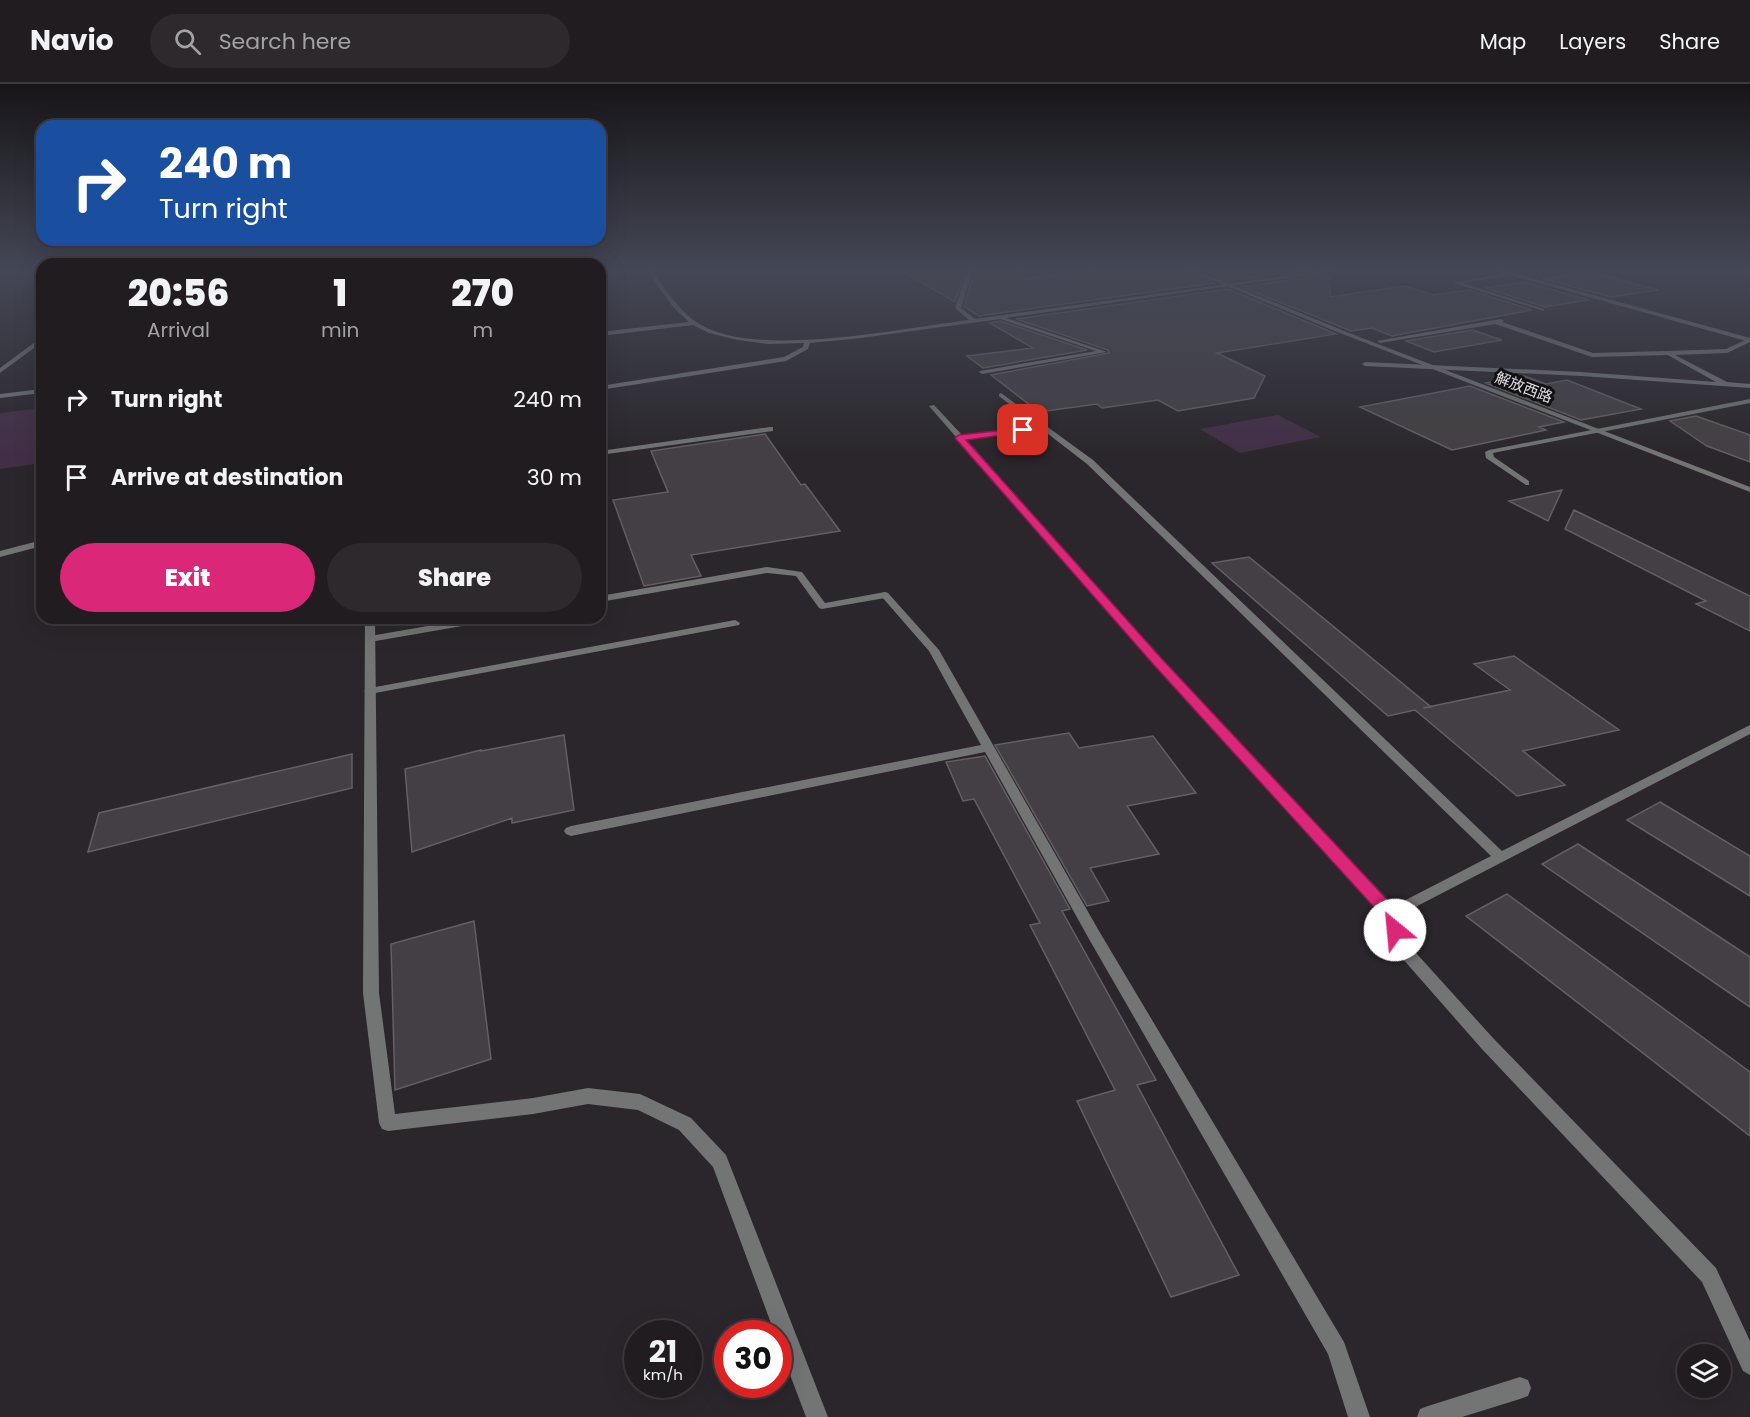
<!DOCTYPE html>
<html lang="en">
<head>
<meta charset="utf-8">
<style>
	body { margin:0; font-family:Poppins,"Noto Sans SC",sans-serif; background:#2d292d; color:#f1f3f6; height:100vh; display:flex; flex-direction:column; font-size:22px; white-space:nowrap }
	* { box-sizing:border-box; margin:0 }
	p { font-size:20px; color:#a2a1a5 }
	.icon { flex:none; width:33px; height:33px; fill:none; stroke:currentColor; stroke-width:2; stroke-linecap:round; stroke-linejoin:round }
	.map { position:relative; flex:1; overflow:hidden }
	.sheet { position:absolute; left:36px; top:174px; width:570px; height:366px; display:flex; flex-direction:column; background:#201c20; border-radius:18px; box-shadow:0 6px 24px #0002,0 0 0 2px #3d3a3e }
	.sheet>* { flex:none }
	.banner { position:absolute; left:36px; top:36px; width:570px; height:126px; border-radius:18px; box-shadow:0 6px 24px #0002,0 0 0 2px #3d3a3e; background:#1a4fa0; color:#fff; overflow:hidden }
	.controls { position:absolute; left:1677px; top:1260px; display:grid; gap:12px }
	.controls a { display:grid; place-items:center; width:54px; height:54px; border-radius:50%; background:#201c20; box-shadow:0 6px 24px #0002,0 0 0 2px #3d3a3e; font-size:30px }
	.speed { position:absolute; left:624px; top:1236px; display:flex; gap:12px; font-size:30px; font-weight:700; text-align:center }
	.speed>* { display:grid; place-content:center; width:78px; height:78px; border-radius:50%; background:#201c20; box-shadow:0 6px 24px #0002,0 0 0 2px #3d3a3e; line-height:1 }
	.speed small { font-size:15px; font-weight:400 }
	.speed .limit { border:9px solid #d22; background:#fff; color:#111 }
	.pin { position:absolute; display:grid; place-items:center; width:51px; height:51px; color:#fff; margin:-26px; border-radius:12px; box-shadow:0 3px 9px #0006 }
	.me { position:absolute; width:66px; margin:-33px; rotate:332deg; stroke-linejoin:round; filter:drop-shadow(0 0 4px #0008) }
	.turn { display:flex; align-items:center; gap:21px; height:126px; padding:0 24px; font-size:27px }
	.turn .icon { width:78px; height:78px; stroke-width:2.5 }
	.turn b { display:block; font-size:42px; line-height:51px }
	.eta { display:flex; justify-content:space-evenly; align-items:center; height:102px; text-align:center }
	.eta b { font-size:36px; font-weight:800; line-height:42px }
	.primary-button { display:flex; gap:12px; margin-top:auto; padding:12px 24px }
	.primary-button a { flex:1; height:69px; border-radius:36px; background:#db2777; color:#fff; font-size:24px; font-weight:800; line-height:69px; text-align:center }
	.primary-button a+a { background:#2d292d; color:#f1f3f6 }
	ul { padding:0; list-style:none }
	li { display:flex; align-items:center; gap:18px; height:78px; padding:0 24px }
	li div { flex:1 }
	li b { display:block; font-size:22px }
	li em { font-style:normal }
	header { display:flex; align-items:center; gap:36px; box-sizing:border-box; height:84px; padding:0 30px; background:#201c20; border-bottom:2px solid #3d3a3e }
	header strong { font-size:28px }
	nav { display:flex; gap:33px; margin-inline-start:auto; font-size:21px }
	.search { width:420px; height:54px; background:#2d292d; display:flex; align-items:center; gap:15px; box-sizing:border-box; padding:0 21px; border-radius:33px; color:#a2a1a5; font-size:22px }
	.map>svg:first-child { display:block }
	.green { fill:#422f47 }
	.building { fill:#433f44; stroke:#635f64; stroke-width:1.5 }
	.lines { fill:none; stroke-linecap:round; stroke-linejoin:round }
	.service { fill:#727574; fill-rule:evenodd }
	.minor { fill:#727574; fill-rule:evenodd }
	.tertiary { fill:#727574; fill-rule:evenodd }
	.route { fill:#db2777; stroke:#8e194d; stroke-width:1.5 }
	.labels { text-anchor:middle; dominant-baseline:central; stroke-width:6; stroke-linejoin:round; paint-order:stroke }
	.far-street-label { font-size:15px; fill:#e0dde0; stroke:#121012 }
</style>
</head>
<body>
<header>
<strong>Navio</strong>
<div class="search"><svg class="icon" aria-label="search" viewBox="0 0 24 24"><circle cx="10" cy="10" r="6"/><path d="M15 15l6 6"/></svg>Search here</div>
<nav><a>Map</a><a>Layers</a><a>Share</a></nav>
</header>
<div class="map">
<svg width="1750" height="1333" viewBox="0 0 1750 1333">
	<rect width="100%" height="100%" fill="#2a262b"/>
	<!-- green -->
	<path class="green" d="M42,324V379L0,385V329Z
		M1278,331L1321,353L1240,369L1200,345Z"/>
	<!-- building -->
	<path class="building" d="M899,185H966L955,218Z
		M975,185H1023V195L1103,185H1184L1215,199L979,232L964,223Z
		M1200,185H1317L1229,197Z
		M1591,188L1658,206L1611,213L1543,195Z
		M1329,190L1330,213L1405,202L1433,211L1469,206L1532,226L1392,252L1372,244L1351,247L1242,203Z
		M1525,198L1589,216L1545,223L1485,204Z
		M1228,205L1336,250L1217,269L1265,292L1254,314L1178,327L1158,316L1102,324L1097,320L1039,328L991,291L1109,269L1108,266L1016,235Z
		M1000,237L1087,266L983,284L967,272L1033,264L990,239Z
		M1472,246L1502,256L1434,268L1406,257Z
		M1524,292L1546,300L1567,296L1641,325L1581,336L1486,299Z
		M1470,302L1564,338L1539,343L1546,346L1452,366L1360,323Z
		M1696,332L1750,351V378L1707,362L1670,337Z
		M765,350L801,401L805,400L840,447L691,471L701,492L644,502L613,416L668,408L651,367Z
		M1562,406L1548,437L1509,417Z
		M1574,426L1750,512V547L1696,520L1706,517L1565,445Z
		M1249,473L1431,623L1423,624L1510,606L1474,580L1514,572L1619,646L1523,667L1565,701L1517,712L1415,626L1388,632L1212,479Z
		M1069,649L1079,664L1153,652L1196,709L1127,722L1159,770L1090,784L1109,817L1087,822L995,661Z
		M564,651L574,726L512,739V734L412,768L405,685L481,666V667Z
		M352,670V704L88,768L99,729Z
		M985,672L1070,825L1062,827L1156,996L1137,1001L1239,1191L1171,1213L1077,1017L1115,1006L1030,841L1040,839L974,715L963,717L946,678Z
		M1660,718L1750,772V812L1627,736Z
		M1578,760L1750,873V923L1542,780Z
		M1507,810L1750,988V1052L1466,832Z
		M474,837L491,975L395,1006L391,860Z"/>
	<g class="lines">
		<!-- service -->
		<path class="service" d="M1490,185H1499L1750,254V258L1506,190L1504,192L1463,199L1544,225V227L1453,199L1503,190Z
			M1501,235L1504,237L1502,238L1593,269L1667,267L1670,269L1667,271L1592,273L1495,240L1380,259L1377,257Z
			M42,253V258L0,289V284Z
			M42,305V309L0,314V310Z
			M1750,315V319L1493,369L1494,373L1529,397V401H1526L1486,374L1485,368L1489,366Z
			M767,483L802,488L825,519L885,508L890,511L885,514L822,525L819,524L796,492L767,489L600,518V512Z
			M474,534H496L491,537L370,558L365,555L370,552Z
			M735,536L740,539L739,541L370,610L364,607L370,604Z
			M1520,1293L1528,1296L1531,1304L1528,1312L1520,1315L1462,1333H1417L1420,1325L1428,1322Z"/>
		<!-- minor -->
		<path class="minor" d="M646,185H651C666,205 680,230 703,242C761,274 903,244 969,236L955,224L968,185H973L961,224L975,235L1335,185H1350L1006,234L1107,268L982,290L979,288L980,287L1096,267L1000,235L861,254L810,259L808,265L786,277L600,306V302L784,273L803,263L804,259L768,260L738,256L709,249L693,241L600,252V248L689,238L673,223Z
			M1750,254V258L1727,269L1675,271L1727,298L1750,300V304L1581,292L1365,282L1362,280L1365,278L1581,288L1716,298L1664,269L1667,267L1726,265Z
			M1001,309L1093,376L1502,767L1750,641V650L1398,832L1407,859L1493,954L1716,1184L1750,1257V1291L1743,1287L1702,1198L1481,964L1395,866L1384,832L1153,579L929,322L934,321L962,351L1038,343L999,312V310ZM1043,346L1087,380L1491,772L1392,823L1161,575L966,355Z
			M770,343H773V347L600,371V367Z
			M42,456V462L0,473V467Z
			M885,508L888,509L939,566L1099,847L1344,1258L1370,1333H1348L1328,1270L1089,855L985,668L571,752L566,750L564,747L566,744L571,742L981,661L929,567L882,513V509Z
			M365,534H375L379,909L395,1030L533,1014L588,1004L640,1010L691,1034L726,1071L828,1333H806L778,1259V1250H775L713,1083L679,1046L638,1026L588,1020L533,1030L388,1047L382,1045L379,1039L363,909Z"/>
		<!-- tertiary -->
		<path class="tertiary" d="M1186,185H1193L1344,247L1750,403V408L1340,249Z"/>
	</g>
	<!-- sky -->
	<linearGradient id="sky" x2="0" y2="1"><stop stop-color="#171518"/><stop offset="0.5" stop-color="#444755"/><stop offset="1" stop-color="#444755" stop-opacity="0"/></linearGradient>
	<rect width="1750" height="372" fill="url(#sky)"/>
	<!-- route -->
	<path class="route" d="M1023,344L1027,346L1026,348L966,356L1162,575L1396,825L1403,846L1401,851L1395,853L1389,851L1382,832L1153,580L955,354L959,351Z"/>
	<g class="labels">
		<!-- far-street labels -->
		<g class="far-street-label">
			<text transform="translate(1524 303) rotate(21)">解放西路</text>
		</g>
	</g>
</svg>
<div class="controls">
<a><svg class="icon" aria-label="layers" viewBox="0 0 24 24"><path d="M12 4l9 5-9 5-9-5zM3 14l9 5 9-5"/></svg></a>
</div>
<div class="speed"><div>21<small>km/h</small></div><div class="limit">30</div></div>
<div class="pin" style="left:1023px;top:346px;background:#d93025"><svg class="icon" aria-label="arrive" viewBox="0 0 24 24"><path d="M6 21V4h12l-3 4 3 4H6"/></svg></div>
<svg class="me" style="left:1395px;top:846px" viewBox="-20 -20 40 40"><circle r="19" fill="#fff"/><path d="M0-13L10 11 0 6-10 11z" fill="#db2777"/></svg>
<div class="banner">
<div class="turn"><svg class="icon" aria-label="right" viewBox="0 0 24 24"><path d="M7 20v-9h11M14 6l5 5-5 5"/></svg><div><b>240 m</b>Turn right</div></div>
</div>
<section class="sheet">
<div class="eta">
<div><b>20:56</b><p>Arrival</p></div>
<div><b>1</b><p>min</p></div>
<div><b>270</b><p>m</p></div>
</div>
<ul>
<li><svg class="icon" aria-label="right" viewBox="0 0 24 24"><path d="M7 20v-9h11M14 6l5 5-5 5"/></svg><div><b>Turn right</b></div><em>240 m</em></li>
<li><svg class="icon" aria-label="arrive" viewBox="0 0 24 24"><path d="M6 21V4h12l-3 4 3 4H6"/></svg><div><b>Arrive at destination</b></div><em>30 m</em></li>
</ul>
<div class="primary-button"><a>Exit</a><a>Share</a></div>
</section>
</div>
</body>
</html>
